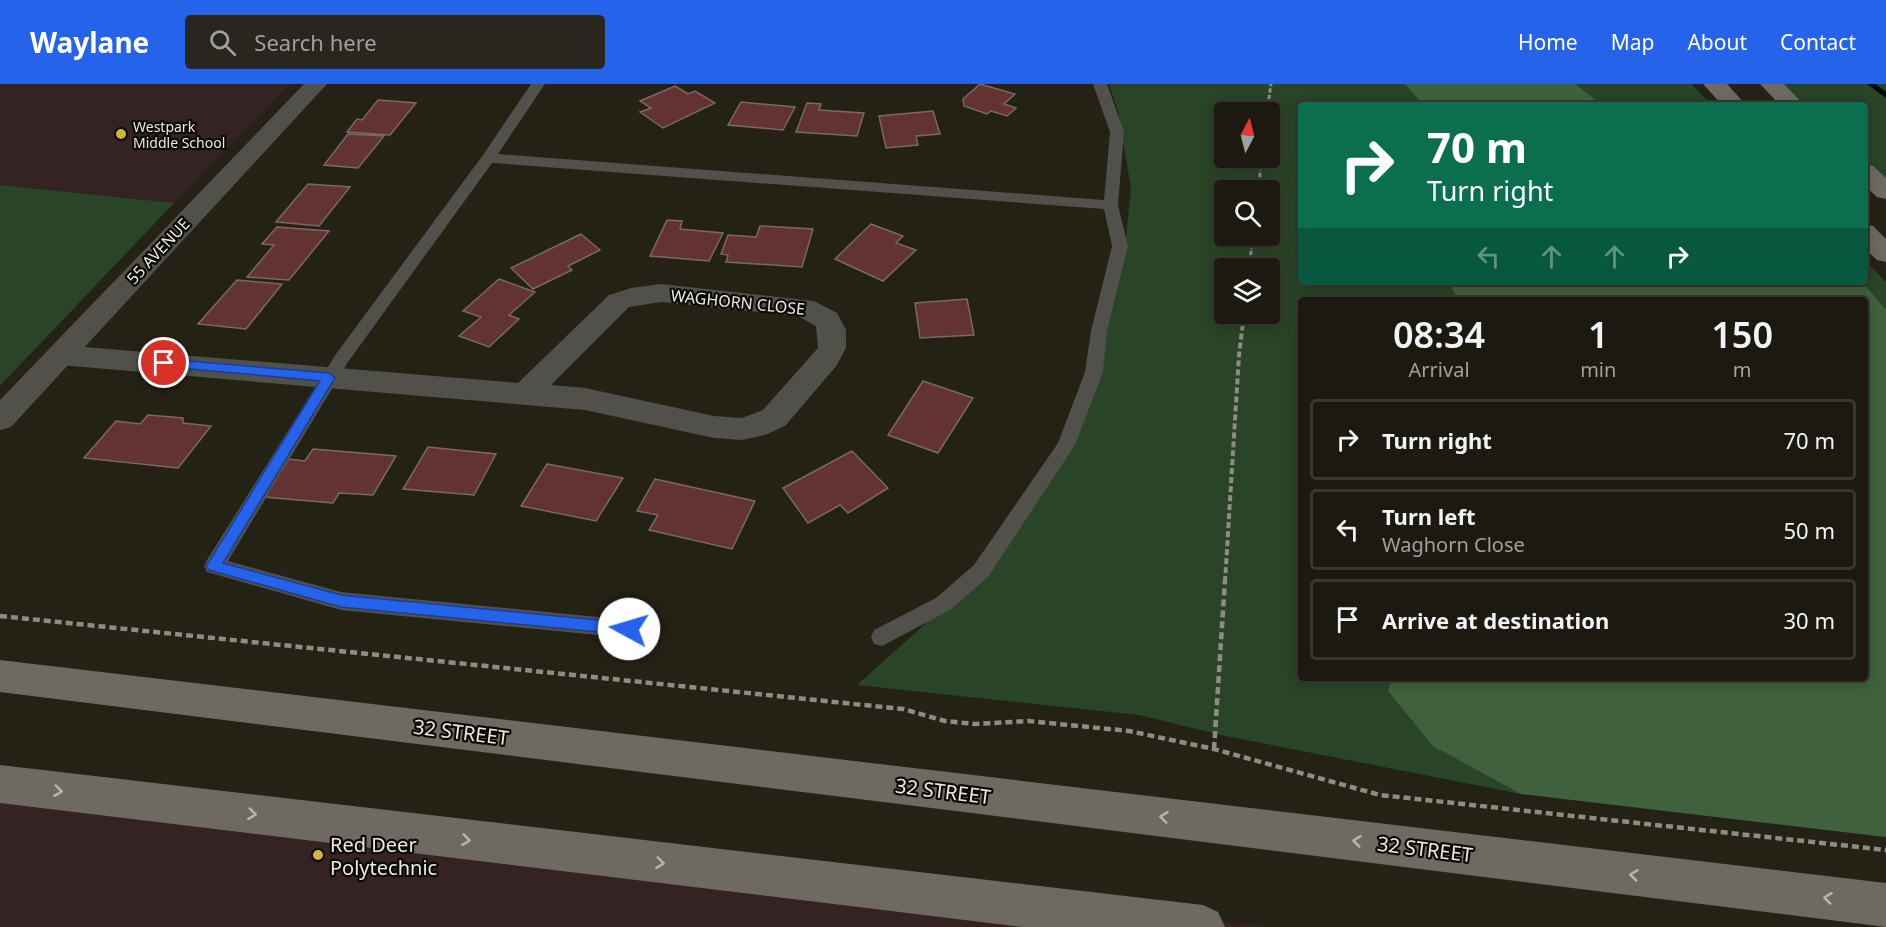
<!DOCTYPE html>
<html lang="en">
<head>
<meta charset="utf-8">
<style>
	body { margin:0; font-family:"Noto Sans",sans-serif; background:#28261e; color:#f1f3f6; height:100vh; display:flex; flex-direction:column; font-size:22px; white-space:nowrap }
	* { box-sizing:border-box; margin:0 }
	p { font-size:20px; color:#a0a09f }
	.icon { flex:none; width:33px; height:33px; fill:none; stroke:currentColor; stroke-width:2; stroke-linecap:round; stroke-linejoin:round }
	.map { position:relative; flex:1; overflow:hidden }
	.panel { position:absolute; left:1298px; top:213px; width:570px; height:384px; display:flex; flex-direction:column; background:#1b1910; border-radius:6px; box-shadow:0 3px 15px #0003,0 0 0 2px #393830 }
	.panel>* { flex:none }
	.guide { position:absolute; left:1298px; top:18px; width:570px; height:183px; border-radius:6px; box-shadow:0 3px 15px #0003,0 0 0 2px #393830; background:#0b6e4f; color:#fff; overflow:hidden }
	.needle { width:39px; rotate:7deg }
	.controls { position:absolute; left:1214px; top:18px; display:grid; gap:12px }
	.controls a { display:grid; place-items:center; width:66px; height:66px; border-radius:6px; background:#1b1910; box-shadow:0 3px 15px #0003,0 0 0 2px #393830; font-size:30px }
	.pin { position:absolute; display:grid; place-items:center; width:51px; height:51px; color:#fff; margin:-26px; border:3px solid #fff; border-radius:50%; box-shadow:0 2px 6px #0007 }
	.me { position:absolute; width:66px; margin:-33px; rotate:276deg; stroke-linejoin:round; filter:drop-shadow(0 0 4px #0008) }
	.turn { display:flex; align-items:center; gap:21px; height:126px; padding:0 30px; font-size:27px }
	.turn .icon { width:78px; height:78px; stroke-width:2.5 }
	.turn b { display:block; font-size:42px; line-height:51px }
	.lanes { display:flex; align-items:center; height:57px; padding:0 30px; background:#0003; justify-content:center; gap:30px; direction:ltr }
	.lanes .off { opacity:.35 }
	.eta { display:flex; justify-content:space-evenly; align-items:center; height:102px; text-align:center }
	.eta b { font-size:36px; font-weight:600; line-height:42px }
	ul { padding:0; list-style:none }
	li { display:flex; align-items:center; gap:18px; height:81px; margin:0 12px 9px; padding:0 18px; border:3px solid #393830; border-radius:6px }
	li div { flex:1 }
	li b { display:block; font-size:22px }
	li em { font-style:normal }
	header { display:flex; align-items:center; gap:36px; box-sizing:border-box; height:84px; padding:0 30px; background:#2563eb; color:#fff }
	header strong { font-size:28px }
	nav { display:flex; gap:33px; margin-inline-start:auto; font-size:21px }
	.search { width:420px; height:54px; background:#28261e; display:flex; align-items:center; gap:15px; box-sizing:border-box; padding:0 21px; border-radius:6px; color:#a0a09f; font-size:22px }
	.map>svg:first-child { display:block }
	.education { fill:#352223 }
	.green { fill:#294427; fill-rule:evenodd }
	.forest { fill:#40613d }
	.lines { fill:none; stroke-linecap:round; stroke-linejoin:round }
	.stream { fill:#000b10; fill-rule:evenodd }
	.building { fill:#623331; stroke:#796867; stroke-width:1.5 }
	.path-far2 { stroke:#8f8c83; stroke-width:3; stroke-dasharray:4.5 2; stroke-linecap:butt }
	.path-far1 { stroke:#8f8c83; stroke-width:4; stroke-dasharray:6 3; stroke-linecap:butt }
	.path { stroke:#8f8c83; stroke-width:4.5; stroke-dasharray:7 4; stroke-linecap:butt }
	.service { fill:#52504a; fill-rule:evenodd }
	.minor { fill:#52504a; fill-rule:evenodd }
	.tertiary { fill:#52504a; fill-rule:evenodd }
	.secondary { fill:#6e6a61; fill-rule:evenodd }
	.oneway { stroke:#bab6ae }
	.route { fill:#2563eb; stroke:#184099; stroke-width:1.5 }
	.poi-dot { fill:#cfb837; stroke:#0c0a06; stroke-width:2 }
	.labels { text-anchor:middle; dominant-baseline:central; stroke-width:4.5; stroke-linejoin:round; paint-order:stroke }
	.far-poi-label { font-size:14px; fill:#ece9e2; stroke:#0c0a06; text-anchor:start }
	.street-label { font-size:16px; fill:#ece9e2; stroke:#0c0a06 }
	.near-street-label { font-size:20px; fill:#ece9e2; stroke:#0c0a06 }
	.near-poi-label { font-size:20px; fill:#ece9e2; stroke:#0c0a06; text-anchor:start }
</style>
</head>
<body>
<header>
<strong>Waylane</strong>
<div class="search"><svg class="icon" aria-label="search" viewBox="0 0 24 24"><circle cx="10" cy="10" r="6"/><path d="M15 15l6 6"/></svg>Search here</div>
<nav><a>Home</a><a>Map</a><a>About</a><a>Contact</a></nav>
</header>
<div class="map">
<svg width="1886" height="843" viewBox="0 0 1886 843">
	<rect width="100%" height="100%" fill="#242115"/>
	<!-- education -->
	<path class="education" d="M0,0H290L174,119L0,101Z
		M0,699L1271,843H0Z"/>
	<!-- green -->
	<path class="green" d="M1109,0H1691L1712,21H1300V198H1864L1865,176L1886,198V753L1521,710L1221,651L1139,631L857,601L980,491L1048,389L1100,260L1124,171L1131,105L1118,27ZM1224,28H1269V74H1224ZM1224,106H1269V152H1224ZM1224,184H1269V230H1224ZM1300,216H1864V594H1300Z
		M1778,0H1886V98L1865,78L1864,21H1802Z
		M0,101L174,119L0,302Z"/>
	<!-- forest -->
	<path class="forest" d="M1405,0H1575L1602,21H1424Z
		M1449,198H1862L1886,226V753L1521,710L1433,662L1388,607L1391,594H1864V216H1458Z"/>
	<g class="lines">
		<!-- stream -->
		<path class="stream" d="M1867,0H1876L1886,8V14Z"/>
	</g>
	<!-- building -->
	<path class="building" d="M980,0L1015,10L1004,20L1016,24L1007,32L991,27L987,30L964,22L963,15Z
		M675,2L688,10L695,7L715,19L663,44L640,28L651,24L640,17Z
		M378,16L416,19L390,51L347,48L357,35L362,36Z
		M741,18L795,23L783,46L728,41Z
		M807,19L821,20L819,26L864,29L857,52L796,48Z
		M933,27L940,50L916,52L918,61L886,64L879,32Z
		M348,50L384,52L358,84L324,81Z
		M308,100L350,103L319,142L276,138Z
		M667,136L682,137L680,145L723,149L709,177L650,172Z
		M871,140L903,152L896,159L916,166L883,197L835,175Z
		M760,142L813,145L802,183L726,178L728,171L721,170L728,151L756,153Z
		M277,143L329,147L289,196L247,193L274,161L262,160Z
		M581,150L600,166L568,182L572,186L533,205L511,184Z
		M499,195L535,208L509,231L519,235L489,263L459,252L481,233L463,227Z
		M237,196L282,200L246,245L198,240Z
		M967,215L974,251L920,254L915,219Z
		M923,297L973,314L938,369L888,351Z
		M148,331L183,334V339L211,342L178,384L84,374L116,337L140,340Z
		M428,363L496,370L474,411L403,405Z
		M313,365L396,372L373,411L339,409L333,419L264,413L289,375L305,377Z
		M852,367L888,404L848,429L840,421L808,439L783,404Z
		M547,380L623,394L596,437L521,422Z
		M655,395L755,417L732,465L649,446L658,431L637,427Z"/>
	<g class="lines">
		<!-- path-far2 -->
		<path class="path-far2" d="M1267,28L1271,0
			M1258,106L1262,74
			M1249,184L1253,152"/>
		<!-- path-far1 -->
		<path class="path-far1" d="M1225,498L1239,271L1244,230"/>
		<!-- path -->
		<path class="path" d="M0,532L903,625L945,637L975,640L1028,637L1129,647L1214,665L1380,711L1886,766
			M1214,665L1225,496"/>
		<!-- service -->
		<path class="service" d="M531,0H545L498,70L1104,116L1110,48L1093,0H1107L1124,48L1118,121L1128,162L1107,247L1103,288L1075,361L988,493L950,526L882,562L874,560L871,553L874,546L936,514L974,481L1058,359L1085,288L1091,247L1112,162L1104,125L492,79L348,278L228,477L341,508L629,536L637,539L640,545L637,551L629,554L341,526L207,488L204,482L207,476L336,270L483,71Z"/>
		<!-- minor -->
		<path class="minor" d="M661,200L814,217L837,229L846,246V264L837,281L785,342L765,351L742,356L714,354L585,326L60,281L50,278L45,271L50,264L60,261L518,299L609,211L631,204ZM661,218L798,232L816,242L818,264L763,326L742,334L714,332L585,304L551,301L629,223Z"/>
		<!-- tertiary -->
		<path class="tertiary" d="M304,0H327L11,343L0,346V316Z"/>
		<!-- secondary -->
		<path class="secondary" d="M1703,0H1727L1746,21H1722Z
			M1760,0H1784L1804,21H1780Z
			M1864,80L1873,82L1886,94V115L1877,113L1864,101Z
			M1864,140L1873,142L1886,155V178L1877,176L1864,164Z
			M0,576L1886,799V843L0,608Z
			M0,681L1203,821L1218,828L1225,843H1023L0,719Z"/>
	</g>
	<!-- one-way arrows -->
	<defs><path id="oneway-chevron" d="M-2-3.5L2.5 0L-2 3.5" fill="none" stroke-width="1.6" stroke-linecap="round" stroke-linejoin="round" transform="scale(1.5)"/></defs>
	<g class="oneway">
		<use href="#oneway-chevron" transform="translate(58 707) rotate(7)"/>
		<use href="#oneway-chevron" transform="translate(252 730) rotate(7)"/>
		<use href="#oneway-chevron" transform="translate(1164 733) rotate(-173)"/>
		<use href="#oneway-chevron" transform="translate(466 756) rotate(7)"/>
		<use href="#oneway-chevron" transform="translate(1357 757) rotate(-173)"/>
		<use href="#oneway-chevron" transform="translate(660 779) rotate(7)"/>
		<use href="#oneway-chevron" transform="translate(1634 791) rotate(-173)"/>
		<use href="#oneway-chevron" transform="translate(1828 814) rotate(-173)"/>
	</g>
	<!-- route -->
	<path class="route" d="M164,275L329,289L335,294L223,479L341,511L629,539L635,541L637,545L635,550L629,551L341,523L209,486L206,482L209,478L320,297L160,282L158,279Z"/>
	<!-- markers -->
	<g class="poi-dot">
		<circle cx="121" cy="50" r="6"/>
		<circle cx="318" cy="771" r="6"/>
	</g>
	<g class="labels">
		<!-- far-poi labels -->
		<g class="far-poi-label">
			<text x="133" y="42">Westpark<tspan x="133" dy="16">Middle School</tspan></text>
		</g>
		<!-- street labels -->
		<g class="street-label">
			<text transform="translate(158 167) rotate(-47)">55 AVENUE</text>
			<text transform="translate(738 218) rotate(6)">WAGHORN CLOSE</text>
		</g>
		<!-- near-street labels -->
		<g class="near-street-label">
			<text transform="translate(461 648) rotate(7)">32 STREET</text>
			<text transform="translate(943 707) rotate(7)">32 STREET</text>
			<text transform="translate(1425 765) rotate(7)">32 STREET</text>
		</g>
		<!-- near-poi labels -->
		<g class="near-poi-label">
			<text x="330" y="760">Red Deer<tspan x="330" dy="23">Polytechnic</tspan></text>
		</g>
	</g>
</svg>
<div class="controls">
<a><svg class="needle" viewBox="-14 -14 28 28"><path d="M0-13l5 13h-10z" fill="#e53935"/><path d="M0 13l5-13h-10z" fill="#a0a09f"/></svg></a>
<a><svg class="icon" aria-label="search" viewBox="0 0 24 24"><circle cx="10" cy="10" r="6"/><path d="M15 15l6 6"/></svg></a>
<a><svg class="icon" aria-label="layers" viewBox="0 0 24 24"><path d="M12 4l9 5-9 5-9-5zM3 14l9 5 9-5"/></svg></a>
</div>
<div class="pin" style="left:164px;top:279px;background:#d93025"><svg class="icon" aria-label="arrive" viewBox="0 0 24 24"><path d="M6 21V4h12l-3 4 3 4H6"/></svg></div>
<svg class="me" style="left:629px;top:545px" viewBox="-20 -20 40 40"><circle r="19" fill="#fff"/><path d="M0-13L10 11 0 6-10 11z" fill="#2563eb"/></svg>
<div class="guide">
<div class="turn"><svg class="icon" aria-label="right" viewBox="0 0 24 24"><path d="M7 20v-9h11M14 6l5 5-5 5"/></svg><div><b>70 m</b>Turn right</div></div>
<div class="lanes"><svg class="icon off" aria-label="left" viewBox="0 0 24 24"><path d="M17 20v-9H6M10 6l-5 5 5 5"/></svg><svg class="icon off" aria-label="ahead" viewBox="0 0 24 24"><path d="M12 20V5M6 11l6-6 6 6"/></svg><svg class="icon off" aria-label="ahead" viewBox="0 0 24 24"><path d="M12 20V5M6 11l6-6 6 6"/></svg><svg class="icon" aria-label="right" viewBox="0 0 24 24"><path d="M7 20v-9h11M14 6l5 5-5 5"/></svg></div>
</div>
<section class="panel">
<div class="eta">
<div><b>08:34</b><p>Arrival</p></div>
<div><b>1</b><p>min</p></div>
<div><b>150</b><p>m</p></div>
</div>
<ul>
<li><svg class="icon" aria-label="right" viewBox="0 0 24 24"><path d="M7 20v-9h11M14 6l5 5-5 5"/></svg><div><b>Turn right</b></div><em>70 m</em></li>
<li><svg class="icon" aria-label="left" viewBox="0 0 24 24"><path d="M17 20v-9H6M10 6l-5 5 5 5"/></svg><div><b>Turn left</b><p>Waghorn Close</p></div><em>50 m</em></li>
<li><svg class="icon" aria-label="arrive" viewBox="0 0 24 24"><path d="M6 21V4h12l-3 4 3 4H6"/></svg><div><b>Arrive at destination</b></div><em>30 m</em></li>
</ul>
</section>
</div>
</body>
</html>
